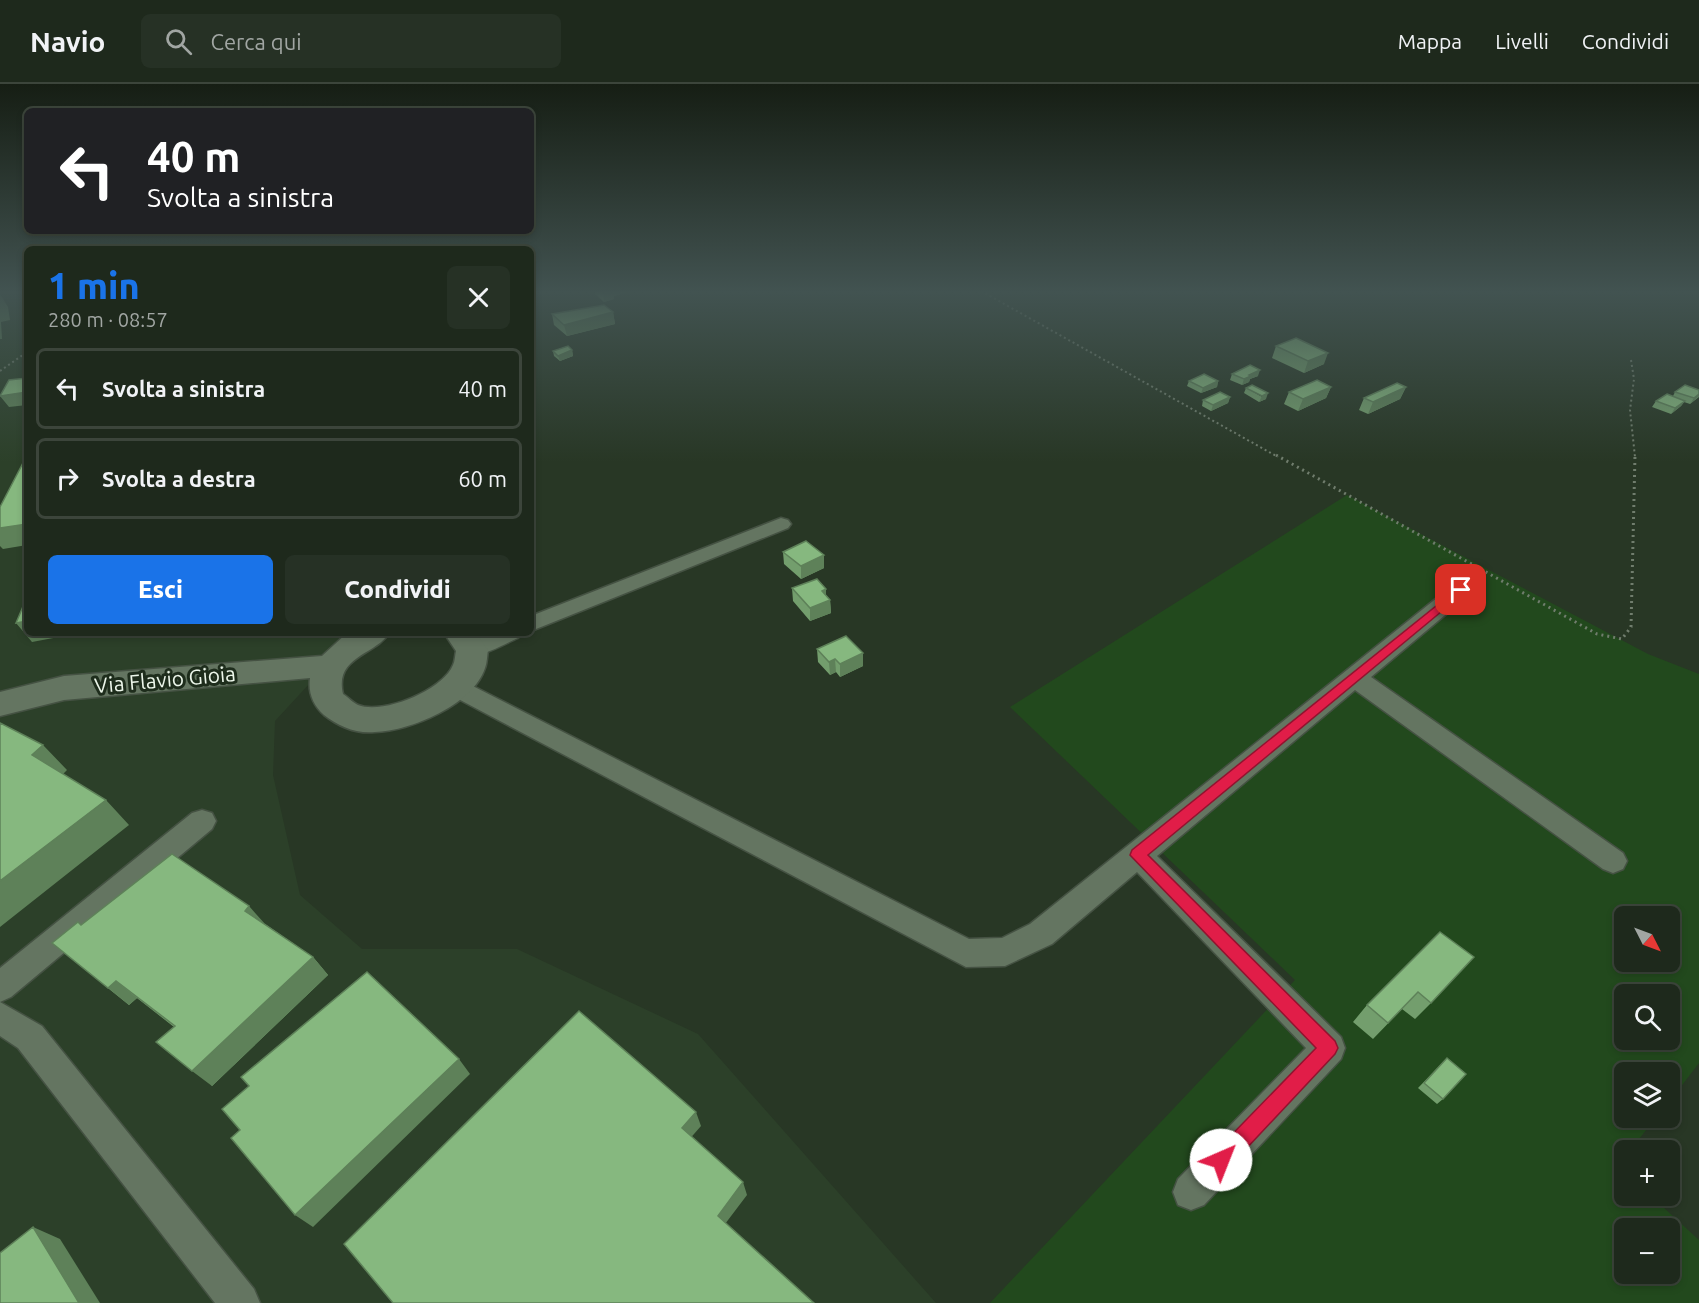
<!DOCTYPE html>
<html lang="it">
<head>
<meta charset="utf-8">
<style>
	body { margin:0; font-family:Ubuntu,sans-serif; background:#263125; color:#f1f3f6; height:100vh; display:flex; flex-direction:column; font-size:22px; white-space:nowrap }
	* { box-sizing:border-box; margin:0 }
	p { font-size:20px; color:#a1a6a3 }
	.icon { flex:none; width:33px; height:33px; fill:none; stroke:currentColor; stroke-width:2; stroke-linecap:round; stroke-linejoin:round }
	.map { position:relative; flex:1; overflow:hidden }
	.side { position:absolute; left:24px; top:162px; width:510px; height:390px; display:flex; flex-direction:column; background:#1e291c; border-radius:9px; box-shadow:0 3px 9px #0003,0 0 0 2px #3c453b }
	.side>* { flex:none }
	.guide { position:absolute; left:24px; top:24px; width:510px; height:126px; border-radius:9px; box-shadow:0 3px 9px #0003,0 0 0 2px #3c453b; background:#202124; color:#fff; overflow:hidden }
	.needle { width:39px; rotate:132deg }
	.fabs { position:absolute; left:1614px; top:822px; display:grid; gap:12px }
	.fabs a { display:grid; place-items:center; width:66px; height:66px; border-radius:9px; background:#1e291c; box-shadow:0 3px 9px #0003,0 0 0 2px #3c453b; font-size:30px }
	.pin { position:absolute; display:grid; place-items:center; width:51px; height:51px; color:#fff; margin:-26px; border-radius:12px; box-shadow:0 3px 9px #0006 }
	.me { position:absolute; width:66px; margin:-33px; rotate:44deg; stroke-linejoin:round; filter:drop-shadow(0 0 4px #0008) }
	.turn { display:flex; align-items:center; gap:21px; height:126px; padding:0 24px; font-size:27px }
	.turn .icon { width:78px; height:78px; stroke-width:2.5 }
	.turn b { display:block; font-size:42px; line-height:51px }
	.round { display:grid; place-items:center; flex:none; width:63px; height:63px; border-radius:9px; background:#263125 }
	.headline { display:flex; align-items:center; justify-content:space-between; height:102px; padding:0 24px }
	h1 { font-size:36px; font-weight:800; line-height:45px; color:#1a73e8 }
	.cta { display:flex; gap:12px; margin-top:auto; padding:12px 24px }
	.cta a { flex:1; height:69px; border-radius:9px; background:#1a73e8; color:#fff; font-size:24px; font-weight:800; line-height:69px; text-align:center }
	.cta a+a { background:#263125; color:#f1f3f6 }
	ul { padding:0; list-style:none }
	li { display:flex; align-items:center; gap:18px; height:81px; margin:0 12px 9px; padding:0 12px; border:3px solid #3c453b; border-radius:9px }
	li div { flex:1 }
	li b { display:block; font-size:22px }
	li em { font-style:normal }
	header { display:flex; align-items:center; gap:36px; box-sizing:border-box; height:84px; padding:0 30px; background:#1e291c; border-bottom:2px solid #3c453b }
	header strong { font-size:28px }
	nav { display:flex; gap:33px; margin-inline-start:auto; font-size:21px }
	.search { width:420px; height:54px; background:#263125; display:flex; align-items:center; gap:15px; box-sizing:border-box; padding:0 21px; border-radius:9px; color:#a1a6a3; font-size:22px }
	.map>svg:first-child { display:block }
	.built { fill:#2c4029 }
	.green { fill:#22491d; fill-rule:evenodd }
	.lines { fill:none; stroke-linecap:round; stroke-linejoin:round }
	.street-casing { stroke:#455243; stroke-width:3 }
	.secondary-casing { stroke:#455243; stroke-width:3 }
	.path-far1 { stroke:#707d6d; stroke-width:2; stroke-dasharray:2 3; stroke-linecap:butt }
	.path { stroke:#707d6d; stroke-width:3; stroke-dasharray:2 4; stroke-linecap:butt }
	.street { fill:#647561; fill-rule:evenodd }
	.secondary { fill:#647561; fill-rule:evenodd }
	.wall { fill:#739e6d }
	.shaded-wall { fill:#5e8159 }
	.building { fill:#86b87f; stroke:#5e8159; stroke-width:1.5 }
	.route { fill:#e11d48; stroke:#92132f; stroke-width:1.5 }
	.labels { text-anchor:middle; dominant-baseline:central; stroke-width:6; stroke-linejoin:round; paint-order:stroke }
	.street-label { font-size:21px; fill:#ecf6ea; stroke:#1e2d1c }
</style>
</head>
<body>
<header>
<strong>Navio</strong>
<div class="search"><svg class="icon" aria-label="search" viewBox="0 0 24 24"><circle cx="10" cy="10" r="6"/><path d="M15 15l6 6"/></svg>Cerca qui</div>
<nav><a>Mappa</a><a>Livelli</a><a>Condividi</a></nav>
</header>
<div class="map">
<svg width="1699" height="1219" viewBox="0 0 1699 1219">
	<rect width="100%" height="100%" fill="#283725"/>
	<!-- built -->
	<path class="built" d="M0,207H27V549H356L275,637L273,691L300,811L362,865H517L698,950L936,1219H0Z"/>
	<!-- green -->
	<path class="green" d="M1347,411L1648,570L1699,590V979L1670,1017V988H1624V1034H1656L1630,1066H1624V1074L1619,1081L1624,1087V1112H1651L1699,1156V1219H990L1295,896L1010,623ZM1624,832H1670V878H1624ZM1624,910H1670V956H1624ZM1624,1144H1670V1190H1624Z"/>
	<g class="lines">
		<defs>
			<path id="street" d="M781,434L788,436L791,440L788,444L531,547V532Z
				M1461,499L1469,501L1472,506L1469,511L1371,593L1623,769L1627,777L1623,785L1613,789L1603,785L1355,606L1157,772L1341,953L1345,964L1341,975L1204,1121L1191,1126L1178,1121L1173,1108L1178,1095L1306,964L1137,788L1052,860L1005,882L966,883L447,609L443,603L447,597L455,594L463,597L969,855L1002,854L1030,840L1453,501Z
				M489,549H521L518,554C502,561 480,575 463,571L460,565L463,559Z
				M202,726L212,729L216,737L212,745L11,913L0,918L42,942L254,1205L260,1219H215L18,964L0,952V884L192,729Z"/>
			<path id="secondary" d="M347,549H389C376,571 334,572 343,610C348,613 353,619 358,621C383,631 443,606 453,581C455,577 455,571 456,567L444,549H476L488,566C487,572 487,579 485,584C473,621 410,647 375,648C356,650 338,642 324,631C313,621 308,609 310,594L64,616L0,632V608L64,592L322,572Z"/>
		</defs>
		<!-- street casing -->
		<use href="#street" class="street-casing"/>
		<!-- secondary casing -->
		<use href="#secondary" class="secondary-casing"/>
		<!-- path-far1 -->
		<path class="path-far1" d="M981,207L1278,373
			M1631,276L1634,295L1630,326L1635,373
			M0,287L27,268"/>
		<!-- path -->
		<path class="path" d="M1276,371L1597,550L1622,555L1631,543L1635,371"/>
		<!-- street -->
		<use href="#street" class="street"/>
		<!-- secondary -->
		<use href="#secondary" class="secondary"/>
	</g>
	<!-- wall -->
	<path class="wall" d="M595,207H627V208L614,212V215L604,218L595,210Z
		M613,228L615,240L567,252L554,241L552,230Z
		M1276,262L1324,280L1304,289L1272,274Z
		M572,266L573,272L560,277L554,272L553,267Z
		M1232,290L1258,292L1250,295L1249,298L1242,301L1230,296Z
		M1189,297H1218L1217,303L1201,309L1187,302Z
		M1331,303L1326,314L1298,327L1284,320L1289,308Z
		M1406,303L1400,315L1368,330L1359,326L1364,314Z
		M1246,304L1266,315L1259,318L1244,309Z
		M1699,306V313L1690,320L1684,318L1681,322L1671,330L1652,323L1656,317L1673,312L1675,308Z
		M1230,313L1228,319L1211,327L1202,322L1203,316Z
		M783,468L824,484L801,495L784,480Z
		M792,504L826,511L830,516L831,529L810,537L793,517Z
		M817,565L863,569V582L840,593L836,588L830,591L818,578Z
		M265,840L313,873L328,891L212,1002L174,943L137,914L129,921L52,859L81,841Z
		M1440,848L1431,919L1415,935L1402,925L1373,955L1353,938L1367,921Z
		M1447,974L1443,1015L1437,1020L1418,1004Z"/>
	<!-- shaded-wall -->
	<path class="shaded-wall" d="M602,207H627V208L614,212V215L604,218Z
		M0,210L8,223L10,236L1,238L2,255H0Z
		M531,226L533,236L531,237Z
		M613,228L615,240L567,252L564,241Z
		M572,266L573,272L560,277L558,272Z
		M1328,269L1324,280L1304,289L1308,277Z
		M1260,286L1258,292L1250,295L1249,298L1242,301L1244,295L1249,291Z
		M1218,297L1217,303L1201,309L1203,304Z
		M1331,303L1326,314L1298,327L1303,315Z
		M1406,303L1400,315L1368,330L1373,318Z
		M27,308V321L9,323L0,312Z
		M1268,309L1266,315L1259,318L1262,312Z
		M1699,310V312L1690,320L1694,314Z
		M1230,313L1228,319L1211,327L1213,321Z
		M1685,317L1681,322L1671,330L1675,324Z
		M27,440V461L3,465L0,462V444Z
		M824,471V484L801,495V482Z
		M826,505V517L830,516L831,529L810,537V524L822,507Z
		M27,537V549H80L32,558L16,539Z
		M863,569V582L840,593V580Z
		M835,575L836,588L830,591L829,578Z
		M43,661L67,686L57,696L32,671Z
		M106,716L129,741L0,843V797Z
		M249,822L265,840L245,827Z
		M313,873L328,891L212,1002L192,987Z
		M116,897L137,914L129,921L108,904Z
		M459,975L470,990L313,1143L295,1131Z
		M696,1028L701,1042L687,1058L682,1044Z
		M743,1098L747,1111L722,1144L718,1132Z
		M33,1143L60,1155L100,1219H79Z"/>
	<!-- building -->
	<path class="building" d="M604,221L613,228L564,241L552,230Z
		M1296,254L1328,269L1308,277L1276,262Z
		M568,262L572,266L558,272L553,267Z
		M1250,281L1260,286L1249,291L1251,292L1244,295L1232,290Z
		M1204,290L1218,297L1203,304L1189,297Z
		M27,294V308L0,312L9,296Z
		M1317,296L1331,303L1303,315L1289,308Z
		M1397,299L1406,303L1373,318L1364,314Z
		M1252,301L1268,309L1262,312L1246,304Z
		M1685,301L1699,306V310L1694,314L1675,308Z
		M1220,308L1230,313L1213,321L1203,316Z
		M1667,310L1685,317L1675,324L1656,317Z
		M24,377H27V440L0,444V423Z
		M806,457L824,471L801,482L783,468Z
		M817,495L826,505L822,507L830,516L810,524L792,504Z
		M27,513V537L16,539Z
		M846,552L863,569L840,580L835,575L829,578L817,565Z
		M0,639L43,661L32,671L106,716L0,797Z
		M172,770L249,822L245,827L313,873L192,987L156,958L175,942L116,897L108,904L52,859L78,838L81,841Z
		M1440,848L1474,873L1431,919L1418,908L1388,939L1367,921Z
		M367,888L459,975L295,1131L231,1054L240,1046L222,1025L249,1002L241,993Z
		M579,927L696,1028L682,1044L743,1098L718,1132L814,1219H393L344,1160Z
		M1447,974L1466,990L1443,1015L1424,999Z
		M33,1143L79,1219H0V1169Z"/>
	<!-- sky -->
	<linearGradient id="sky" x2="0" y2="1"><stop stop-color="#161e14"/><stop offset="0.55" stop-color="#425351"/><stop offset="1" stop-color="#425351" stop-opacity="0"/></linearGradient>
	<rect width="1699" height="378" fill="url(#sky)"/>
	<!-- route -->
	<path class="route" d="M1461,502L1467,506L1465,508L1148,771L1335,957L1338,964L1335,970L1229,1083L1221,1086L1214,1083L1211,1076L1214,1069L1316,964L1130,771L1132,766Z"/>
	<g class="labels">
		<!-- street labels -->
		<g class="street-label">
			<text transform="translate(165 595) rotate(-5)">Via Flavio Gioia</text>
		</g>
	</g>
</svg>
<div class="fabs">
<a><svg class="needle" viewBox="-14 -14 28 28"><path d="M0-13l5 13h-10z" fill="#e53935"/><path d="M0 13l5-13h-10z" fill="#a1a6a3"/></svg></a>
<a><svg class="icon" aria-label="search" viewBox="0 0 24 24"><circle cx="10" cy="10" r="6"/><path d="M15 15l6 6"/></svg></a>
<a><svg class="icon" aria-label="layers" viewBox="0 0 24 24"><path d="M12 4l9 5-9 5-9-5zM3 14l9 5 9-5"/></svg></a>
<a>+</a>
<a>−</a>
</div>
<div class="pin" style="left:1461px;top:506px;background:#d93025"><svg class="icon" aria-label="arrive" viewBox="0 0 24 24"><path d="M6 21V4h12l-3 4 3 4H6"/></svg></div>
<svg class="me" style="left:1221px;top:1076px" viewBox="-20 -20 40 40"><circle r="19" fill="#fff"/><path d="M0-13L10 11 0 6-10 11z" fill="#e11d48"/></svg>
<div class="guide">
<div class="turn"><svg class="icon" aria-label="left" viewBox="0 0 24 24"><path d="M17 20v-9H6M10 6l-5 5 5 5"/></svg><div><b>40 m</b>Svolta a sinistra</div></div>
</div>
<section class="side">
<div class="headline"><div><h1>1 min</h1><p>280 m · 08:57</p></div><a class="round"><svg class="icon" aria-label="close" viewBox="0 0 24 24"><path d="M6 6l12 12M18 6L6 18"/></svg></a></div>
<ul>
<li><svg class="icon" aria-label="left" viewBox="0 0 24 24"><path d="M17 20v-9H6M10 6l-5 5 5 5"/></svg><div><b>Svolta a sinistra</b></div><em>40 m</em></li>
<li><svg class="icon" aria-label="right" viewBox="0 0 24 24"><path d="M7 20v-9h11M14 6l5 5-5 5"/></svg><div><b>Svolta a destra</b></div><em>60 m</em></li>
</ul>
<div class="cta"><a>Esci</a><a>Condividi</a></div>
</section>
</div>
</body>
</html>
